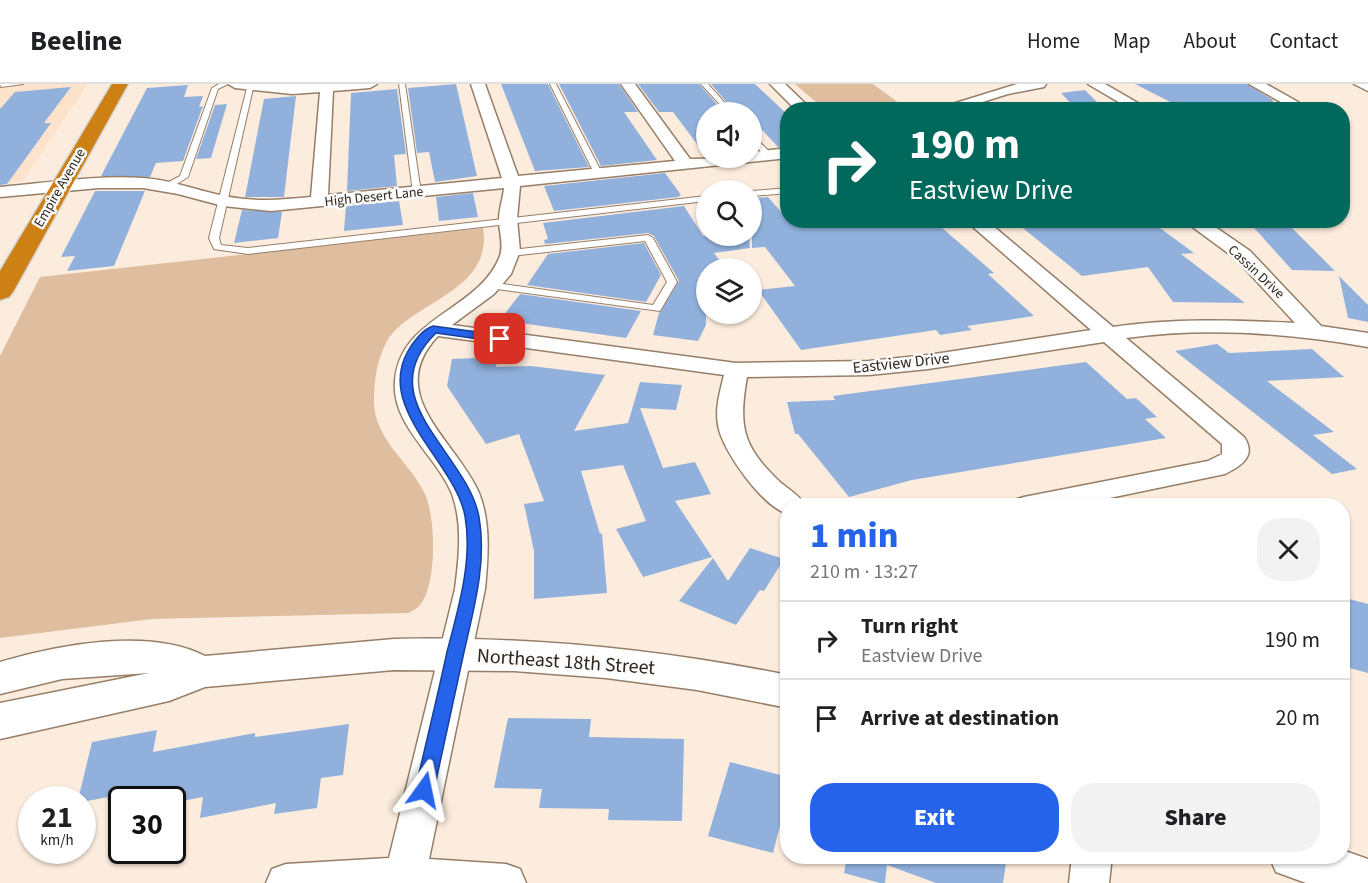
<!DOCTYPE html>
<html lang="en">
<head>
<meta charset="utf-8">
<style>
	body { margin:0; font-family:"Source Sans 3",sans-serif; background:#f2f2f2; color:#202124; height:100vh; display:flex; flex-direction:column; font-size:22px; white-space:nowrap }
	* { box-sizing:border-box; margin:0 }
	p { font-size:20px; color:#757577 }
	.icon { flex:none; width:33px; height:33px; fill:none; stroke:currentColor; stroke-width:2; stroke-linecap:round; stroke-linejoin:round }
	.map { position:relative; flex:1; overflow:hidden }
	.drawer { position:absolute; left:780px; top:414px; width:570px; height:366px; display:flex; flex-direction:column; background:#fff; border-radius:24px; box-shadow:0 2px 4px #0004 }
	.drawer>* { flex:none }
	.hud { position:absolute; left:780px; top:18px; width:570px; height:126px; border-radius:24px; box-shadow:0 2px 4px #0004; background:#00695c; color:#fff; overflow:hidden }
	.fabs { position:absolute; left:696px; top:18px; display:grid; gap:12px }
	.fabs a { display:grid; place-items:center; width:66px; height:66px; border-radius:50%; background:#fff; box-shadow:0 2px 4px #0004; font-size:30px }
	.speed { position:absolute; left:18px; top:702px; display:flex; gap:12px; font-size:30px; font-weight:700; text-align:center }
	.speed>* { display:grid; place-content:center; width:78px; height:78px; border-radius:50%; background:#fff; box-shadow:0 2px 4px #0004; line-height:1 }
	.speed small { font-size:15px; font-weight:400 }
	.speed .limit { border:3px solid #111; border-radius:9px; background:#fff; color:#111 }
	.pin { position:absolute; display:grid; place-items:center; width:51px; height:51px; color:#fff; margin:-26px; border-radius:12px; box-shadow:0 3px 9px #0006 }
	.me { position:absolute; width:66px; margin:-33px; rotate:12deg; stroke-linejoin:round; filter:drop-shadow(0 0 4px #0008) }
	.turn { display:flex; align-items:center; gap:21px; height:126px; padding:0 30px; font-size:27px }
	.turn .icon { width:78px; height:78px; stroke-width:2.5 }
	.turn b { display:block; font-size:42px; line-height:51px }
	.round { display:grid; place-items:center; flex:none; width:63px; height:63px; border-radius:24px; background:#f2f2f2 }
	.headline { display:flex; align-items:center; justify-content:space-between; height:102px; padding:0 30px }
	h1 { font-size:36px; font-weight:800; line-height:45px; color:#2563eb }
	.button { display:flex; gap:12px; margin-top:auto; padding:12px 30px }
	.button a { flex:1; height:69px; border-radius:24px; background:#2563eb; color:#fff; font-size:24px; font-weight:800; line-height:69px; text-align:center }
	.button a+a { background:#f2f2f2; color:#202124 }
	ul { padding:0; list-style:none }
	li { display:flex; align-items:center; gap:18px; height:78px; padding:0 30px; border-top:2px solid #e0e0e0 }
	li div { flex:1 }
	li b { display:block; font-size:22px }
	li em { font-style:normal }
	header { display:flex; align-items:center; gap:36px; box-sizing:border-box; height:84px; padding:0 30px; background:#fff; border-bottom:2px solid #e0e0e0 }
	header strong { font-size:28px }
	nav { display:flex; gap:33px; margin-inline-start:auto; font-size:21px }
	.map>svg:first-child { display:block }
	.built { fill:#fde3cb }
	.green { fill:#debe9f }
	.building { fill:#91b1dc }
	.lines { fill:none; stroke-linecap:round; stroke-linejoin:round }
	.lane-casing { stroke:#967e67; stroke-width:2 }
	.street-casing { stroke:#967e67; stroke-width:3 }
	.secondary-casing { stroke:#967e67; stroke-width:3 }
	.highway-casing { stroke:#d5d4d2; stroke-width:3 }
	.lane { fill:#fff; fill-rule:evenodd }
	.street { fill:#fff; fill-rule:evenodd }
	.secondary { fill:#fff; fill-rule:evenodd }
	.highway { fill:#cd8014; fill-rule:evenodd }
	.route { fill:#2563eb; stroke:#184099; stroke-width:1.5 }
	.labels { text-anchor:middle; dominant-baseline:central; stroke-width:5; stroke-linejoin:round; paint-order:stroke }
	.far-street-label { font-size:14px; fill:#2f261c; stroke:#fcfcfc }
	.street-label { font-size:16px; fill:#2f261c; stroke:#fcfcfc }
	.near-street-label { font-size:20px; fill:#2f261c; stroke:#fcfcfc }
</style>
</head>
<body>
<header>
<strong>Beeline</strong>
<nav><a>Home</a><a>Map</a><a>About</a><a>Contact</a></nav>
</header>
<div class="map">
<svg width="1368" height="799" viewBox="0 0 1368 799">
	<rect width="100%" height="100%" fill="#fcecdd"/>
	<!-- built -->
	<path class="built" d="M0,0H88L23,97L0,99Z"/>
	<!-- green -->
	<path class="green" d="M795,0H873L907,25H824Z
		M483,144C494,209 406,219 386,259C377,276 374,297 374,316C373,355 410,378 425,410C436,434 437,501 420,521C418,524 412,527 409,529L152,535L0,554V272L40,193Z"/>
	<!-- building -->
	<path class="building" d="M456,0L477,92L435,98L429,68L417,69L408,4Z
		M501,0H548L589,83L535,87Z
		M559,0H619L638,28H624L657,76L601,82Z
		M638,0H699L724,28H706V72L673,28H659Z
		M711,0H755L788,31V62L778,63L752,35V28H735Z
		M1135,0H1247L1273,16L1272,26H1186Z
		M188,1L184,13L203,12L199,23L203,22L183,77L156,79L150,93L101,92L147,4Z
		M71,3L44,39H51L31,67L7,100L0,101V25L15,8Z
		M397,5L406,70L394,71L397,102L347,107L351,9Z
		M1085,6L1105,26H1077L1061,9Z
		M296,12L284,113H245L264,15Z
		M227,20L211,74L196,75L215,21Z
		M665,89L681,111L678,113L554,127L544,102Z
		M95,107H145L114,182L67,187L75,172L61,173Z
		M473,109L478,133L439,137L436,113Z
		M768,113L788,136H830L832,140L865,136L869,141L933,136L994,189L988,190L1034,232L967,242L972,246L940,251L936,246L801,266L758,206L795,202L765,163L752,164V114Z
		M399,117L403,141L344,147L346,122Z
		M684,122L703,152H749L750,164L714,169L725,184H706V241L698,257L653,251L659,229L679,197L654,152L648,149L545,160L544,156L548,155L543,139Z
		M242,126L282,128L278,154L234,159Z
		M1013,136H1044L1054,144L1142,136L1153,144H1160L1194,169L1181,170L1245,219L1173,218L1148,183L1082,192Z
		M1247,136H1284L1335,187L1292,186Z
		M644,159L661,191L646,218L527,201L548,170Z
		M1339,192L1368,221V238L1348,234Z
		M520,210L641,227L626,254L500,236Z
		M1217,260L1229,269L1312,265L1344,293L1267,297L1334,348L1313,351L1357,385L1332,390L1175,267Z
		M497,273L496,283L531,282L605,291L574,347L628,339L640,298L682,301L676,326L640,324L663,384L695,378L711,410L675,417L712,473L643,493L616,445L646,437L623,381L581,387L600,450L602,449L607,509L534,515V467L524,420L544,417L519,350L486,360L447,302L452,275Z
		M1086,278L1127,315L1136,314L1157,333L1145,335L1166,354L912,396L849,413L798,350H795L787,318L835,316L833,312Z
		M750,464L784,475L764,507L760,506L736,541L679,517L713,474L728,497Z
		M1342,513L1368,520V589L1342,582Z
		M508,634L591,635L589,653L684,655L682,737L608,736L609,725L539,724L542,705L494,704Z
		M349,640L343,691L321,694L317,724L274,730L276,719L200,734L203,713L172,719V716H107L108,713L82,718L78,716L92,658L157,646L153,668L255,649V653Z
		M730,678L788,693V710L773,769L708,752Z
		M847,772H1007L1003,799H936L887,781L885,799H880L844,789Z"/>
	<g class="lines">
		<defs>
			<path id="lane" d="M0,0H23L1,3Z
				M219,0H228L218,5L188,93L169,105H163V101L180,92L212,4Z
				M248,0H254L219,154L221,161L248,164L706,112V117L248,170L214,165L209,154Z
				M399,0H405L421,109L417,112L413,109Z
				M550,0H556L602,89L601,91L594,89Z
				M701,0H708L733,28H727Z
				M752,51L772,70V74H766L752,57Z
				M788,104V109L752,112V107Z
				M648,151L653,154L677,198L660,227L489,204L484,201L489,198L653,221L667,198L645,157L511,172L506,169L511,166Z"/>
			<path id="street" d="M228,0H377L370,4L333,7L328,111L502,94L471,0H485L518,92L675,77L621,0H635L690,75L752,74V68L788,64V74L520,102L517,135L520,167L511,190L494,210L452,241L736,279L869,277L928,271L1091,246L965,136H986L1113,243C1173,234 1234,236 1295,239L1236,175L1183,136H1205L1250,167L1321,242L1368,249V263C1289,249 1206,243 1126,254L1244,353C1257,372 1241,382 1225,390L1071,422H1010L1014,416L1024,413L1208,377L1222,370V360L1104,258L928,285L869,291L747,293C738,344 743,363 781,399C790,406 800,412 806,422H788V430C763,423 722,367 718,341C715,324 720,308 724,291L438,252C382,311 457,357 479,409C491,439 488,473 485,505L429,775L506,780L520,785L526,799H266L272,785L286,780L389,774L455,505C459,474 463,440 452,410C437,372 391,341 395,297C400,232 479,227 500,172C504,160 499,148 499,136C499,125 503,115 504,104L271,127L223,122L178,110L143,104H99L0,113V103C47,99 95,91 143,94C171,96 196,106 224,112C253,118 281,116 311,113L320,8L292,10L235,4Z
				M770,0H785L812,26H796Z
				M1017,0H1046L1044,3L1008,10L957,26H933Z
				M1088,0H1105L1150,26H1132Z
				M1249,0H1266L1298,18L1296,21H1286Z
				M1354,0H1368V7Z
				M1072,772H1112L1109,799H1069Z"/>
			<path id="secondary" d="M394,555C527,552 657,565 788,591V624L697,606L606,594L514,587L394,586L205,603L169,617L0,655V619L149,589L62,595L0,610V578C57,561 150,543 205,572Z
				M1342,766L1368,775V799H1306L1276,788L1269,772H1342Z"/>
			<path id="highway" d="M112,0H128L13,208L9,213L0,216V187Z"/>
		</defs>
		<!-- lane casing -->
		<use href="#lane" class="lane-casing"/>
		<!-- street casing -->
		<use href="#street" class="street-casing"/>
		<!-- secondary casing -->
		<use href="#secondary" class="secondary-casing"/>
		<!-- highway casing -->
		<use href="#highway" class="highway-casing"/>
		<!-- lane -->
		<use href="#lane" class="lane"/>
		<!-- street -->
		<use href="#street" class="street"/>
		<!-- secondary -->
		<use href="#secondary" class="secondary"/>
		<!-- highway -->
		<use href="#highway" class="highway"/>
	</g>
	<!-- route -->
	<path class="route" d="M433,242L500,251L506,255L500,258L436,249C368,315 467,368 479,433C487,478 474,524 464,568C454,614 444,660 434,706L431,712L424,714L418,712L415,706C426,660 437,614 447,568C458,525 473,477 465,432C455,378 375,325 408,267C413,258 423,245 433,242Z"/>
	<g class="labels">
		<!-- far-street labels -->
		<g class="far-street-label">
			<text transform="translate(60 104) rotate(-60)">Empire Avenue</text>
			<text transform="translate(374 113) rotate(-6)">High Desert Lane</text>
			<text transform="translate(1256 188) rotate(43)">Cassin Drive</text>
		</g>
		<!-- street labels -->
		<g class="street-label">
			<text transform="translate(901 279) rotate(-6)">Eastview Drive</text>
		</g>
		<!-- near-street labels -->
		<g class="near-street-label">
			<text transform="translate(566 578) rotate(4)">Northeast 18th Street</text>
		</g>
	</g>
</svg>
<div class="fabs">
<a><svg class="icon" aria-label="sound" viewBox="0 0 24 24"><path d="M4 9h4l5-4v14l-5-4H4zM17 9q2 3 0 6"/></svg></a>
<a><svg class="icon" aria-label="search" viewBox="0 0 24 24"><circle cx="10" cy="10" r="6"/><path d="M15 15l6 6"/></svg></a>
<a><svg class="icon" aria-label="layers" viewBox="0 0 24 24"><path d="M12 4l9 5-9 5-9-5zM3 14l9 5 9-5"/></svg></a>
</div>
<div class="speed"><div>21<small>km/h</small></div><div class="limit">30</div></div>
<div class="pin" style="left:500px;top:255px;background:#d93025"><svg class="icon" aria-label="arrive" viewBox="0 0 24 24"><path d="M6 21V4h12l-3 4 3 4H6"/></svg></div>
<svg class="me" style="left:424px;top:706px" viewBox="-20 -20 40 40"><path d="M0-17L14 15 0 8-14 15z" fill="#2563eb" stroke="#fff" stroke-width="4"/></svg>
<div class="hud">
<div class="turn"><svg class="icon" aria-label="right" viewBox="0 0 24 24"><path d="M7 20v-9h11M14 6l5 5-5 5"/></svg><div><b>190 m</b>Eastview Drive</div></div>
</div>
<section class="drawer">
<div class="headline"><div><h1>1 min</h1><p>210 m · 13:27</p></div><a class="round"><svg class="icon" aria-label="close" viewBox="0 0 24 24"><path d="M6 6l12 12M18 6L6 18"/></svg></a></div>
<ul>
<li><svg class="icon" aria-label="right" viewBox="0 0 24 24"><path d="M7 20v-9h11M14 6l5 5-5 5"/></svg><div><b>Turn right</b><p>Eastview Drive</p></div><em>190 m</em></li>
<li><svg class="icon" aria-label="arrive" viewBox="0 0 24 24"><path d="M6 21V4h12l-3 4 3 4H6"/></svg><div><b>Arrive at destination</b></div><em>20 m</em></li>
</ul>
<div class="button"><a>Exit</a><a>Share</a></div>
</section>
</div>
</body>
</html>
